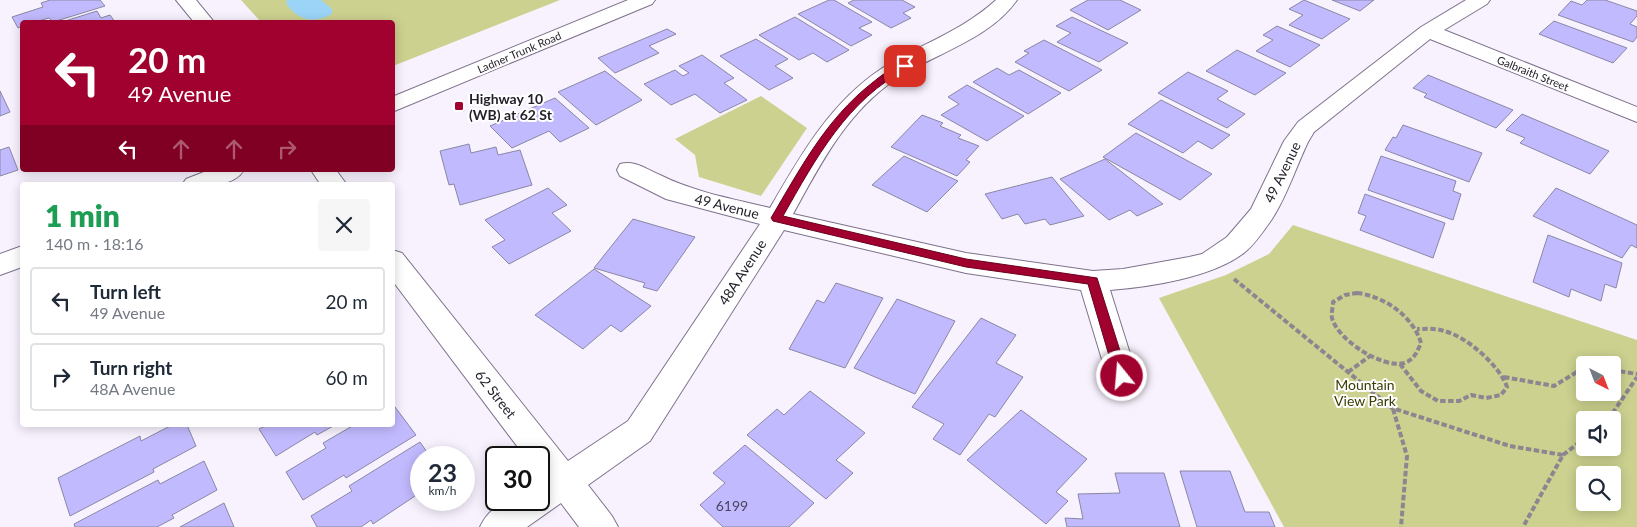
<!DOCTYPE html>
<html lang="en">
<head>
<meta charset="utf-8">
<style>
	body { margin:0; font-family:Lato,sans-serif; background:#f6f6f7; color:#1f2937; height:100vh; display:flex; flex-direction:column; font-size:19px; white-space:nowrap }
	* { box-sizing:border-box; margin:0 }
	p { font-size:16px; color:#747a83 }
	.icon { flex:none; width:28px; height:28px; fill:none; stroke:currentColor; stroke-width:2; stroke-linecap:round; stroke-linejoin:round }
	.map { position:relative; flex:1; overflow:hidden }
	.sheet { position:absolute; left:20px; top:182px; width:375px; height:245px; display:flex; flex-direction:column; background:#fff; border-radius:5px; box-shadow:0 2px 12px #0003 }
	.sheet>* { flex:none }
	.guide { position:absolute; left:20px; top:20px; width:375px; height:152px; border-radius:5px; box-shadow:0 2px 12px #0003; background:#a1012e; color:#fff; overflow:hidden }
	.needle { width:32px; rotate:138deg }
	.tools { position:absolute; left:1576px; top:356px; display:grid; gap:10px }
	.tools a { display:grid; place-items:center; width:45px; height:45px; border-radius:5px; background:#fff; box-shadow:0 2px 12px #0003; font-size:25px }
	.speed { position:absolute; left:410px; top:446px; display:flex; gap:10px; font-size:25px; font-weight:700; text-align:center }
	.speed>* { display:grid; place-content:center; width:65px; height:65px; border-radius:50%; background:#fff; box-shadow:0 2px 12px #0003; line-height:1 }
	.speed small { font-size:12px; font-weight:400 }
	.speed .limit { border:2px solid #111; border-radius:8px; background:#fff; color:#111 }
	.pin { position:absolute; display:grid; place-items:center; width:42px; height:42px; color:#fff; margin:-21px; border-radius:10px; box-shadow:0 2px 8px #0006 }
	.me { position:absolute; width:55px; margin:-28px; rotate:343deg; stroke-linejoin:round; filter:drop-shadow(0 0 4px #0008) }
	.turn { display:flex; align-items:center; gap:18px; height:105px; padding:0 25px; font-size:22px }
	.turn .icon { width:65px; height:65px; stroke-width:2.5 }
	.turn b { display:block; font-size:35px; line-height:42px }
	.lanes { display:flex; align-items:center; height:48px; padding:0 25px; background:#0003; justify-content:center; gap:25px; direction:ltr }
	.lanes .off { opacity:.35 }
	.round { display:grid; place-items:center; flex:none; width:52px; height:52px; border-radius:5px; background:#f6f6f7 }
	.summary { display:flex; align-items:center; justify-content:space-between; height:85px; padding:0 25px }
	h1 { font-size:30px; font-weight:800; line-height:38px; color:#1e9e55 }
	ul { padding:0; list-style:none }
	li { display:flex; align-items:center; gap:15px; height:68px; margin:0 10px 8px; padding:0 15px; border:2px solid #e0e1e3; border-radius:5px }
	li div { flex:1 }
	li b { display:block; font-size:19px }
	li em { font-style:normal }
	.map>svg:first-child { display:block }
	.green { fill:#ccd18f; fill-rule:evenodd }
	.water { fill:#9bd4f7 }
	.building { fill:#c2bafe; stroke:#8a87a4 }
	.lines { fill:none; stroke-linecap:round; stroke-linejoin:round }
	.minor-casing { stroke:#7f718c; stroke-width:2 }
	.major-casing { stroke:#7f718c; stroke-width:2 }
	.path-far1 { stroke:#8c8691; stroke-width:2.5; stroke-dasharray:4.5 2; stroke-linecap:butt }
	.path { stroke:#8c8691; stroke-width:4; stroke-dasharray:5.5 2.5; stroke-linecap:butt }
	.minor { fill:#fff; fill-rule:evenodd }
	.major { fill:#fff; fill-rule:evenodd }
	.route { fill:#a1012e; stroke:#69011e }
	.poi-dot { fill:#a1012e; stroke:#fff; stroke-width:2 }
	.labels { text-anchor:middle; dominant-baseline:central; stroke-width:4; stroke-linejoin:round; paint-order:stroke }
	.far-street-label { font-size:11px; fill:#221d27; stroke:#fff }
	.poi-label { font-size:14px; font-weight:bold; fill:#221d27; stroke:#fff; text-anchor:start }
	.street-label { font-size:14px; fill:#221d27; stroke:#fff }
	.park-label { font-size:14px; fill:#3c3d02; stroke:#fff }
	.near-number-label { font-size:14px; fill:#4a445d }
</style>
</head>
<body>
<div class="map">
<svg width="1637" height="527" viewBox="0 0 1637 527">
	<rect width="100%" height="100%" fill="#f8f2fe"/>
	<!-- green -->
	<path class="green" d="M241,0H560L393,66L392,22H261Z
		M761,96L807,128L761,196L699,177L695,155L675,139Z
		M1293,225L1637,340V527H1284L1159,298L1226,275L1269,254ZM1585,365H1612V392H1585ZM1585,420H1612V448H1585ZM1585,475H1612V502H1585Z"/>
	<!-- water -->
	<path class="water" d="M287,0H321L332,9V14C315,24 297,21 286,3Z"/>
	<!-- building -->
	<path class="building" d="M50,0H100L105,6L53,22L49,18L35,22H22V26L18,28L12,17L43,7L41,3Z
		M829,0H834L872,22L859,28L872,35L851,46L798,14Z
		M854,0H902L915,7L903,13L911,18L891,28L848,3Z
		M1088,0H1120L1141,10L1108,30L1070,10Z
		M1304,0L1350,19L1322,39L1289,25L1303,15L1289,9Z
		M1332,0H1374L1360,11Z
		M1587,0H1605L1637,11V16L1630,24L1637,27V37L1633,42L1558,15L1571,1L1582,5Z
		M97,11L101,18L110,15L115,22H62Z
		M795,17L849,50L827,62L813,53L799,60L759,35Z
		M1072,17L1128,43L1099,62L1057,42L1071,33L1056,26Z
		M1554,21L1627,48L1613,63L1539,34Z
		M1277,26L1320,45L1290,67L1256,51L1273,40L1263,35Z
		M667,29L676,34L649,46L659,53L615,73L598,58Z
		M756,39L788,59L775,66L793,78L769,90L720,56Z
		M1044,40L1102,70L1069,91L1015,62L1029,53L1024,51Z
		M1237,50L1286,73L1255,95L1206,71Z
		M702,55L734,78L724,83L747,100L720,113L695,94L671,105L644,84L675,70L683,76L689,73L679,66Z
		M997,68L1009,75L1019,70L1061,93L1028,114L973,82Z
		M605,71L642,100L596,125L558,92Z
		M1188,72L1228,91L1217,99L1245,114L1227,128L1158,93Z
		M1428,75L1513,110L1496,128L1424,97L1427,94L1413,88Z
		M967,85L1024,116L987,141L941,115L959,104L948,97Z
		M0,91L10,112L0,116Z
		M555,98L589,128L560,142L549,131L512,148L490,126Z
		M1161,100L1230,135L1212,149L1198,141L1183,153L1128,124Z
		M1522,114L1609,151L1590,174L1520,143L1525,138L1506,130Z
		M922,115L943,123L940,126L961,135L958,138L979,146L966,160L970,162L957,176L891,147Z
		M1403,125L1482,153L1469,182L1385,150L1393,137L1396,138Z
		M1136,133L1212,174L1180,200L1103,157Z
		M469,144L471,153L496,147L498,155L520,150L532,185L460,205L454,184L449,185L440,151Z
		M9,147L18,170L0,176V150Z
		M904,156L958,181L927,212L872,185Z
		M1381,156L1456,181L1453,191L1461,194L1453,220L1368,190Z
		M1105,159L1163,204L1137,216L1130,210L1109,220L1060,179Z
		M1052,177L1084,216L1050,225L1045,219L1025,224L1018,214L1002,219L985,194Z
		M548,188L567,205L552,213L571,231L509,264L492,247L505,240L485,220Z
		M1556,188L1637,225V248L1631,245L1622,258L1533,216Z
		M1365,194L1445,223L1433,258L1360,230L1366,216L1358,213Z
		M633,219L695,237L657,291L643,287L645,283L594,268Z
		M1548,235L1622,263L1616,288L1605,284L1601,301L1571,289L1569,297L1533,282Z
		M594,269L651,306L621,332L611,325L583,349L535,315Z
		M836,283L883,298L845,368L789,349L817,300L824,303Z
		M897,299L955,321L915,394L854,368Z
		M981,318L1016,335L996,363L1023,377L995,417L989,414L960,455L933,439L944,424L912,407Z
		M810,391L865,433L836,460L853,473L826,499L747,435L777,409L784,415Z
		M392,403L416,435L346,478L344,475L303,500L286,472L326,448L323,443L354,425H392Z
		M1021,410L1087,459L1056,492L1068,501L1046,524L967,460Z
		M172,425H187L196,446L153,469L154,472L70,516L58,478L140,436L141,441Z
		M267,425H335L317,435L315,432L276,456L259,429Z
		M420,442L431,458H421V492L373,524L371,520L361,527H317L311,516L352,491L349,486Z
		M745,445L814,503L789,527H723L700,505L725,483L713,473Z
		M204,461L217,490L172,515L174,518L157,527H75L74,524L158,480L160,484Z
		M1180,471H1230L1245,512H1269L1275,527H1197Z
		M1115,473H1164L1180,527H1067L1065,518L1083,519L1078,494L1120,493Z
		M224,503L234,527H180Z"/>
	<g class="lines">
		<defs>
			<path id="minor" d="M176,0H196L214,22H194Z
				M996,0H1017C989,40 935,53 896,79C847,112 821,163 793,214L966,253L1093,271L1123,269L1189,257L1202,254L1227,237L1251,209L1284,141L1298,122L1421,27L1466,0H1490L1487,4L1444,30L1637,107V122L1430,39L1314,132L1308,142C1296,167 1287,196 1272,219C1265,229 1255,244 1245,252C1214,277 1150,287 1110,290L1137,376L1133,385L1122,388L1111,385L1107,376L1081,290L966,273L784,230L650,441L588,485L612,516L618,527H579L561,503L527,527H480C493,500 512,500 539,500V480L542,478L539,474V458H526L392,280V250L402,253L568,461L628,421L760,224L666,199L620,176L617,170L620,164C635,160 646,169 660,175C694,192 733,199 770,208C800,156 830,103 881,69C920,44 961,32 996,0Z
				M311,170H336L347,185H321Z"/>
			<path id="major" d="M628,0H655L652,4L392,112V97Z
				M209,170H244C232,189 202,185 182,185L186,179Z
				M22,246V267L0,275V254Z"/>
		</defs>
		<!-- minor casing -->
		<use href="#minor" class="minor-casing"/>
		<!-- major casing -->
		<use href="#major" class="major-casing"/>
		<!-- path-far1 -->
		<path class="path-far1" d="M459,106L464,111"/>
		<!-- path -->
		<path class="path" d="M1234,279L1392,408L1510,446L1563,455L1523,527
			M1357,293C1384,296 1413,316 1421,343C1417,352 1414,360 1404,363C1382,369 1337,339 1332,318C1331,313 1333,307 1333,302L1345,295Z
			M1400,364L1421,391L1438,401H1459L1471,395L1486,398L1501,395L1507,387C1500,366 1466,336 1444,331C1435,328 1426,329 1417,329
			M1612,370L1637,374
			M1348,372L1370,356
			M1504,377L1554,386L1585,367
			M1393,409L1407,456L1401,527
			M1608,420L1637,377
			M1563,455L1585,438"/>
		<!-- minor -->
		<use href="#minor" class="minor"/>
		<!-- major -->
		<use href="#major" class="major"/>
	</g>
	<!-- route -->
	<path class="route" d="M905,63L909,66L908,68C847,100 816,158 783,216L966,259L1097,278L1128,376L1126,380L1122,381L1115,376L1088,284L966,267L773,221L771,218C800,169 826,119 872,83C882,75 892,67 905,63Z"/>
	<!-- markers -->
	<rect class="poi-dot" x="454" y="101" width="10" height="10" rx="2.5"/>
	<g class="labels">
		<!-- far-street labels -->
		<g class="far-street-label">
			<text transform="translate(519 52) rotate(-23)">Ladner Trunk Road</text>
			<text transform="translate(1533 73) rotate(22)">Galbraith Street</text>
		</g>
		<!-- poi labels -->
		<g class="poi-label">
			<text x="469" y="98">Highway 10<tspan x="469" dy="16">(WB) at 62 St</tspan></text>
		</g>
		<!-- street labels -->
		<g class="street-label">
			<text transform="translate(1282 172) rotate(-64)">49 Avenue</text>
			<text transform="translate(727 206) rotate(14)">49 Avenue</text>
			<text transform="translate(742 272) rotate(-57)">48A Avenue</text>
			<text transform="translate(496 394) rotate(52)">62 Street</text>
		</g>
		<!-- park labels -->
		<g class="park-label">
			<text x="1365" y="384">Mountain<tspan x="1365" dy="16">View Park</tspan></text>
		</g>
		<!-- near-number labels -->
		<g class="near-number-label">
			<text x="732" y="505">6199</text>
		</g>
	</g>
</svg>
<div class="tools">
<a><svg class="needle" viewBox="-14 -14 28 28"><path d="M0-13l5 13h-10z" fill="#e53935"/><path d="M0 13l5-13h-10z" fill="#747a83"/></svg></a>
<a><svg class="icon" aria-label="sound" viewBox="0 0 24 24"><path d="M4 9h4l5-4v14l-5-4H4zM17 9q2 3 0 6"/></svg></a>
<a><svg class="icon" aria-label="search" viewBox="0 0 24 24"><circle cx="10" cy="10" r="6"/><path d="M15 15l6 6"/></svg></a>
</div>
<div class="speed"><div>23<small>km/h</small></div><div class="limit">30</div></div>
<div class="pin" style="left:905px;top:66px;background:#d93025"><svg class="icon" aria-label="arrive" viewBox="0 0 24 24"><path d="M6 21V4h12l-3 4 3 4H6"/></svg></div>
<svg class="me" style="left:1122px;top:376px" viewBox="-20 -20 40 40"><circle r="17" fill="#a1012e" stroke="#fff" stroke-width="3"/><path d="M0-11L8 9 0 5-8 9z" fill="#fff"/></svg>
<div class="guide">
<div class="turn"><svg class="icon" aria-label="left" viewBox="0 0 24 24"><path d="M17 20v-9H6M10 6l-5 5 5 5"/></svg><div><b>20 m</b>49 Avenue</div></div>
<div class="lanes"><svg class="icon" aria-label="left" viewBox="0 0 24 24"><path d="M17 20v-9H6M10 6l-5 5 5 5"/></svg><svg class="icon off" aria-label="ahead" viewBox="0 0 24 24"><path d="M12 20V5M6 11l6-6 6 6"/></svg><svg class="icon off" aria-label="ahead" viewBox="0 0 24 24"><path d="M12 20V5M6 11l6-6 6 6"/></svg><svg class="icon off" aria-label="right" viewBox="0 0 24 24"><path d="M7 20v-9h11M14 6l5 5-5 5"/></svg></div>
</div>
<section class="sheet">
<div class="summary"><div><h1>1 min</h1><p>140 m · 18:16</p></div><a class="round"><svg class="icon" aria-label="close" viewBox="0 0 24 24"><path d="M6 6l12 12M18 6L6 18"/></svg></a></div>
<ul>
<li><svg class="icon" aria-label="left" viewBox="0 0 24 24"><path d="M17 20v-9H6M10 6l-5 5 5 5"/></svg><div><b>Turn left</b><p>49 Avenue</p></div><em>20 m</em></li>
<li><svg class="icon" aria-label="right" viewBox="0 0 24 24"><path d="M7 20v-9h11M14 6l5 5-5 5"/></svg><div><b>Turn right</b><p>48A Avenue</p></div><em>60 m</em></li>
</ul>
</section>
</div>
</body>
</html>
